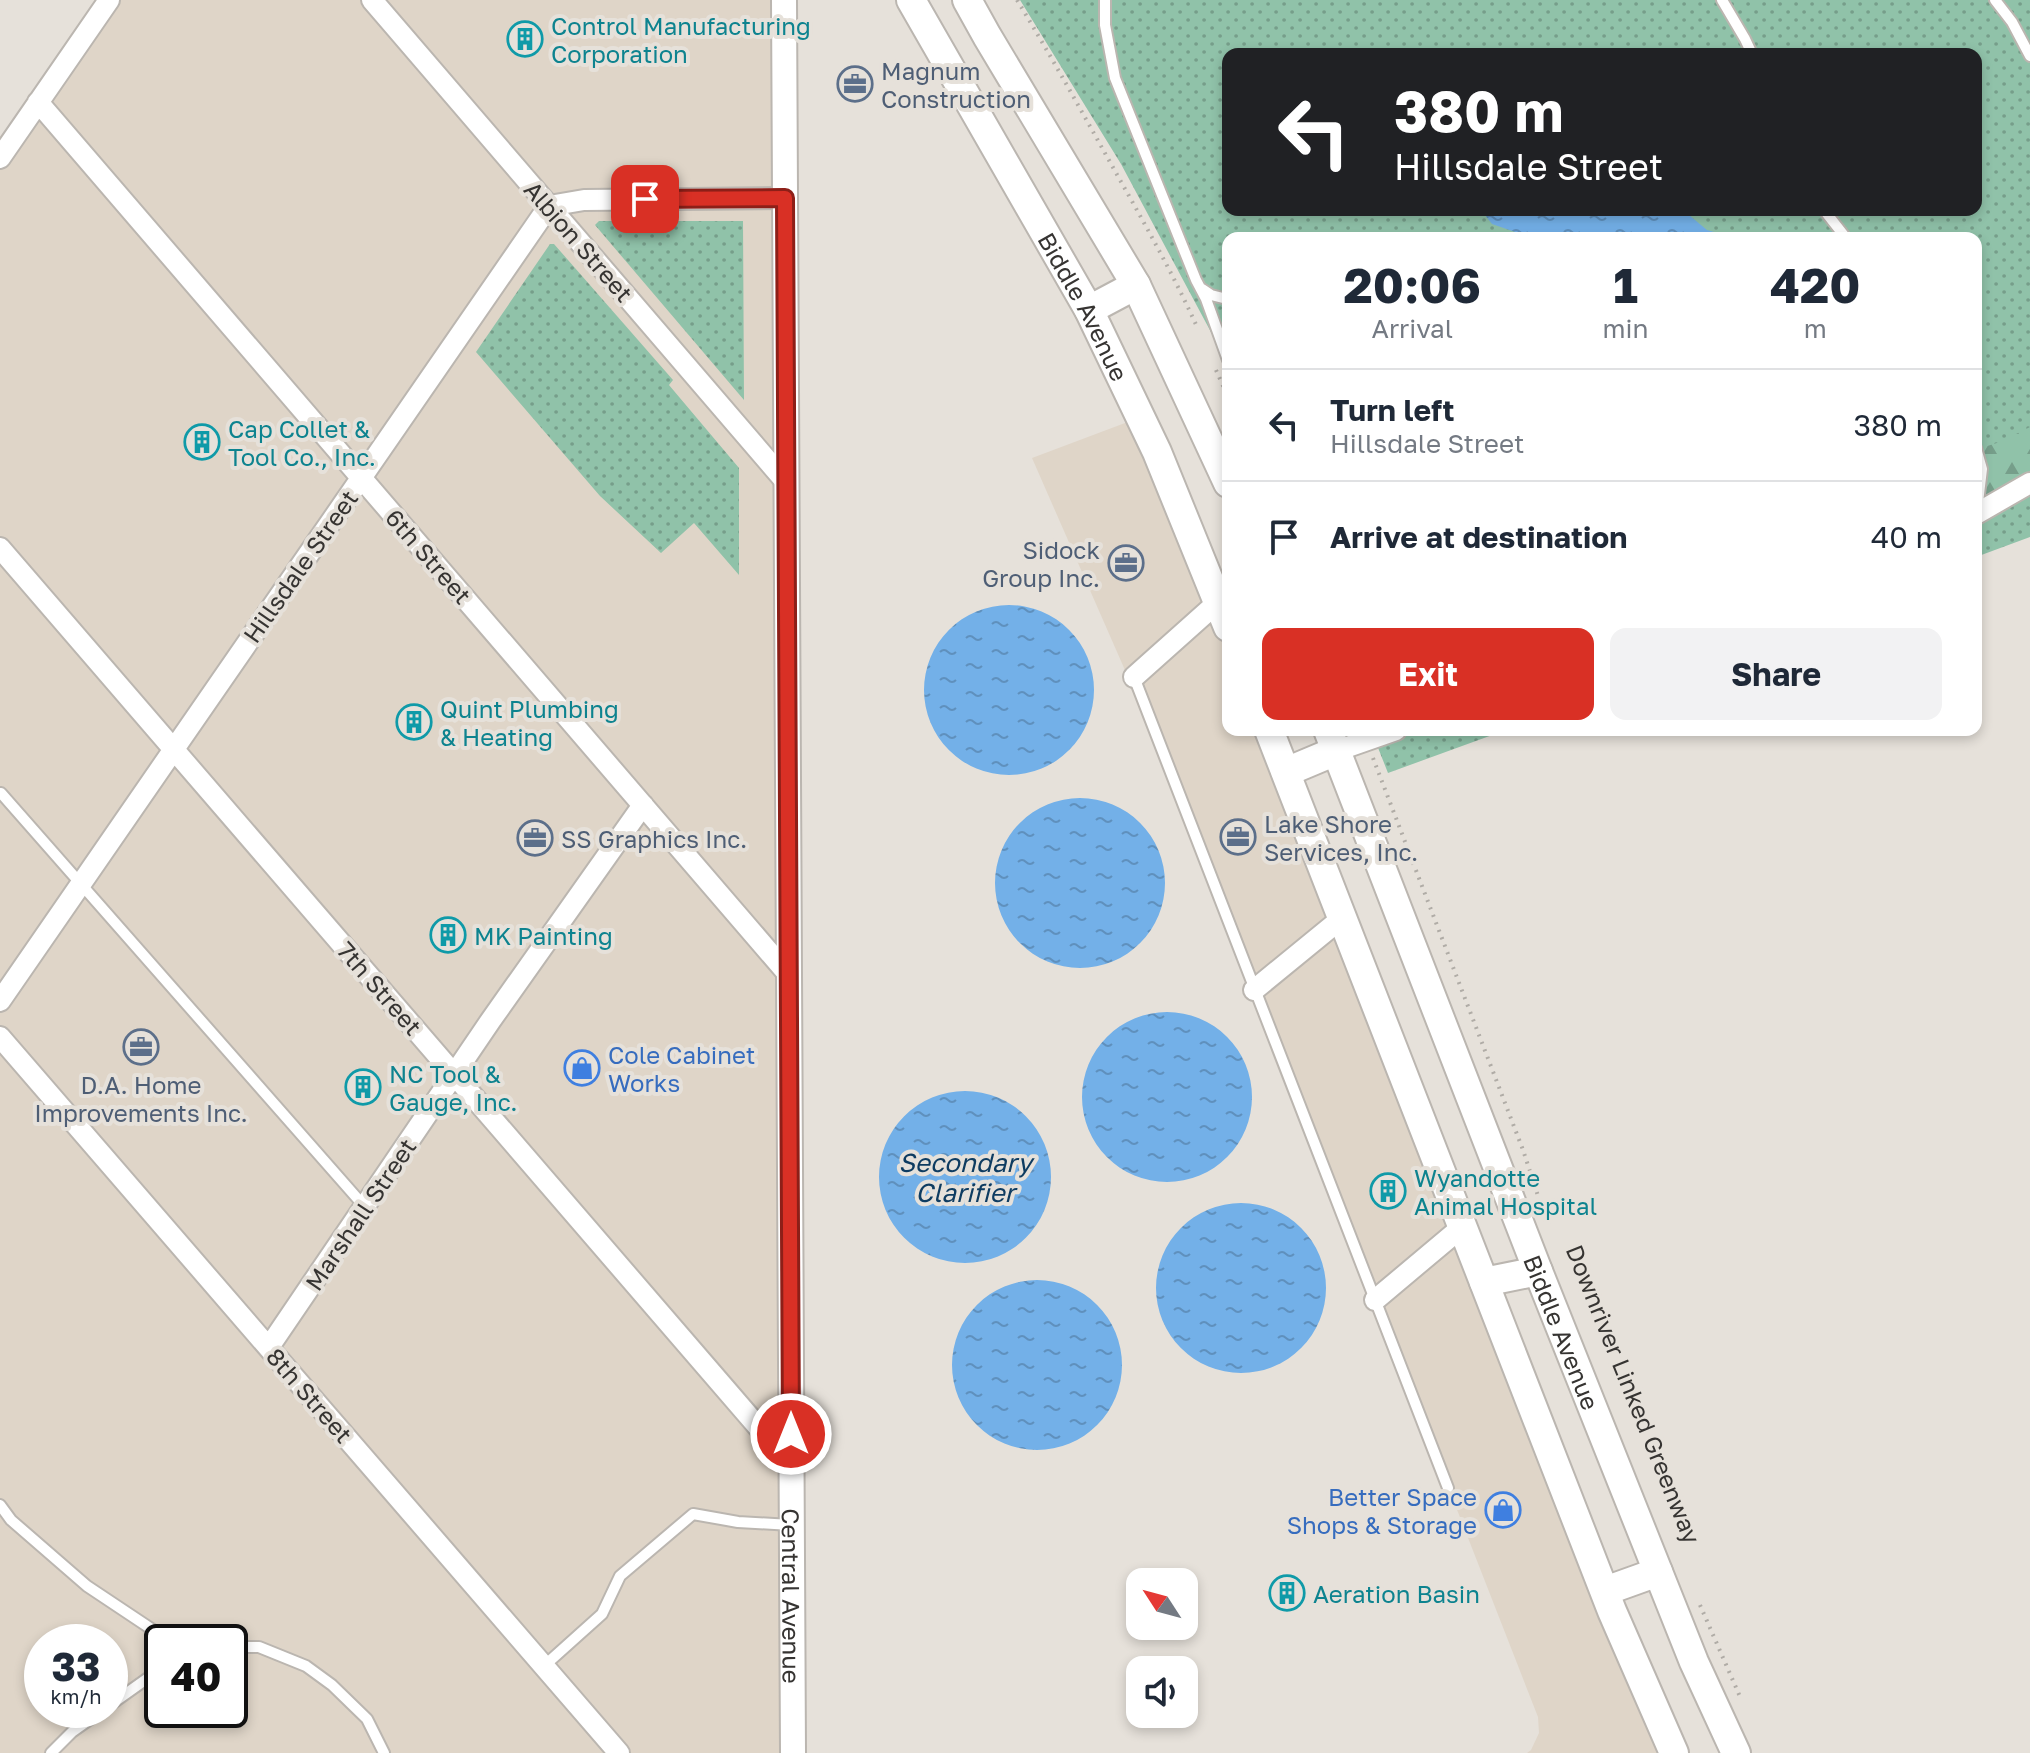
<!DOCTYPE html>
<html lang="en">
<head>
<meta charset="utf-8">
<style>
	body { margin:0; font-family:"Golos Text",sans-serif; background:#f2f2f3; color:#1f2937; height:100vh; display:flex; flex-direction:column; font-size:30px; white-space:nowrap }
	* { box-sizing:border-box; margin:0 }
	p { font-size:26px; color:#747a83 }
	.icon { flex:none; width:44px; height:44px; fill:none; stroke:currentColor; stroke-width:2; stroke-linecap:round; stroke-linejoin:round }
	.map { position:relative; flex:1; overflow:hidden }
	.details { position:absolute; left:1222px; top:232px; width:760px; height:504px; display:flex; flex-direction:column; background:#fff; border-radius:16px; box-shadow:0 4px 12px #0003 }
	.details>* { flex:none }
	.top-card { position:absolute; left:1222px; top:48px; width:760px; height:168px; border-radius:16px; box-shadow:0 4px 12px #0003; background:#202124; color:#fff; overflow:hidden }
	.needle { width:52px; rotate:306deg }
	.fabs { position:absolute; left:1126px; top:1568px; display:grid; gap:16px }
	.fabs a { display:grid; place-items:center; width:72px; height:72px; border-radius:16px; background:#fff; box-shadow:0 4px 12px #0003; font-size:40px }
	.speed { position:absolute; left:24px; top:1624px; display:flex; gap:16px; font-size:40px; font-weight:700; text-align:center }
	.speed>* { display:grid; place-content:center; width:104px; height:104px; border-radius:50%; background:#fff; box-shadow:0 4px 12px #0003; line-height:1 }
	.speed small { font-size:20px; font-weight:400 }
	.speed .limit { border:4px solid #111; border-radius:12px; background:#fff; color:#111 }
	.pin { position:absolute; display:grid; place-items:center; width:68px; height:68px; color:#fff; margin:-34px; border-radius:16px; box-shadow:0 4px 12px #0006 }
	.me { position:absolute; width:88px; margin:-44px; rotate:0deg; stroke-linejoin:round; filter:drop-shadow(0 0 6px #0008) }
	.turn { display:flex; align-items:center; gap:28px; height:168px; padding:0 40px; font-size:36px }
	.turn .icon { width:104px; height:104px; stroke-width:2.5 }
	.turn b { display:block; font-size:56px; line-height:68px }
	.eta { display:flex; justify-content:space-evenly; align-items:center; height:136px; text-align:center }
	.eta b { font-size:48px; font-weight:700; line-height:56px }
	.button { display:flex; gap:16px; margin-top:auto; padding:16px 40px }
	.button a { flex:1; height:92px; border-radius:16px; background:#d93025; color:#fff; font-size:32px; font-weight:700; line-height:92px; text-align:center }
	.button a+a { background:#f2f2f3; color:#1f2937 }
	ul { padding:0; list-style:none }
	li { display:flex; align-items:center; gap:24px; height:112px; padding:0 40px; border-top:2px solid #e0e1e3 }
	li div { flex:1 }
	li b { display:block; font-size:30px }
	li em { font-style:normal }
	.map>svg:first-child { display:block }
	.built { fill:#dfd5c8; fill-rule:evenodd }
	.grass { fill:url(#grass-dots); fill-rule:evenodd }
	.forest { fill:url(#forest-firs) }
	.water { fill:url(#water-ripples) }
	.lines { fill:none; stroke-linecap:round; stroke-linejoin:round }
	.service-casing { stroke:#bbb6b0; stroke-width:14 }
	.minor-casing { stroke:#bbb6b0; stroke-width:24 }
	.tertiary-casing { stroke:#bbb6b0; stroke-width:28 }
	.secondary-casing { stroke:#bbb6b0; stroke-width:32 }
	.path { stroke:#b0aca6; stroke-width:4; stroke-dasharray:2 6; stroke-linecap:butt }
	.service { stroke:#fff; stroke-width:10 }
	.minor { stroke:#fff; stroke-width:20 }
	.tertiary { stroke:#fff; stroke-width:24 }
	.secondary { stroke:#fff; stroke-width:28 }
	.route-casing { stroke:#8d1f18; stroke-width:20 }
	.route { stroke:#d93025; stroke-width:14 }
	.labels { text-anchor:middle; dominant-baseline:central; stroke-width:8; stroke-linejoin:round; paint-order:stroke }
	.culture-label { font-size:24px; fill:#0d838f; stroke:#e6e1da; text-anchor:start }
	.service-label { font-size:24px; fill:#4e5e75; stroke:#e6e1da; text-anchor:start }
	.street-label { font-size:24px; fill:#363432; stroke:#e6e1da }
	.shop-label { font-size:24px; fill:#366cbe; stroke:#e6e1da; text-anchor:start }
	.water-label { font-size:26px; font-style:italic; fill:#0e3c61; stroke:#e6e1da }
</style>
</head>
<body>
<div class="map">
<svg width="2030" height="1753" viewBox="0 0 2030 1753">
	<defs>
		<pattern id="grass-dots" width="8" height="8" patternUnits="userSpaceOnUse" patternTransform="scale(2)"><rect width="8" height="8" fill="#90c2a9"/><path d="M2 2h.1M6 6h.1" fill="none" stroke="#769e8a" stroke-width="1.8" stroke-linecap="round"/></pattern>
		<pattern id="forest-firs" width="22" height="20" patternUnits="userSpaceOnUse" patternTransform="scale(2)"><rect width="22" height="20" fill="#90c2a9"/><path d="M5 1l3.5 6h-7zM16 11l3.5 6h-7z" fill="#769e8a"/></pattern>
		<pattern id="water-ripples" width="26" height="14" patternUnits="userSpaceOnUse" patternTransform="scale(2)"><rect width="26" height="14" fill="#73b0e8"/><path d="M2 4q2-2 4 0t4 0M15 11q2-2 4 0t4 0" fill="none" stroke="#5f90bd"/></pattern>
	</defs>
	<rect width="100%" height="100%" fill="#e6e1da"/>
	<!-- built -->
	<path class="built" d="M109,0H784L793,1753H0V158ZM42,1642H110V1710H42ZM162,1642H230V1710H162Z
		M1141,417L1228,627V730H1269L1674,1753H1527L1531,1750L1539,1733L1538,1717L1254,990L1128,677L1032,458Z"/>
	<!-- grass -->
	<path class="grass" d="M1020,0H2030V537L1976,557V238H1228V374L1212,334L1121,164ZM1228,54H1976V210H1228Z
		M599,221H743L744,400L595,225Z
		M550,244H554L673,380L669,385L739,468V575L694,523L661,553L600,496L476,352Z
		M1371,730H1506L1388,773Z"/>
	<!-- forest -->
	<path class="forest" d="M2030,427V478L1982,506L1988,478L1981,448L2000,442Z"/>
	<!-- water -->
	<path class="water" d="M1481,210H1683L1707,230L1735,238H1561L1527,236L1492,224Z
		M924 690a85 85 0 1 1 170 0a85 85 0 1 1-170 0Z
		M995 883a85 85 0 1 1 170 0a85 85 0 1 1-170 0Z
		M1082 1097a85 85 0 1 1 170 0a85 85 0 1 1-170 0Z
		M879 1177a86 86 0 1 1 172 0a86 86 0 1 1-172 0Z
		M1156 1288a85 85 0 1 1 170 0a85 85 0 1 1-170 0Z
		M952 1365a85 85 0 1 1 170 0a85 85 0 1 1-170 0Z"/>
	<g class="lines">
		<defs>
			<path id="service" d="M1105,0V25L1115,78L1196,280L1206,299L1228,360
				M1722,0L1745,39L1752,54
				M1995,0L2012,22L2030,56
				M1824,210L1846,238
				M1202,289L1211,295L1227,299
				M1976,448L1982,469L1977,511
				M1134,677L1448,1488
				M1,793L364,1206
				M0,1505L11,1520L87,1586L171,1642
				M230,1647H259L306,1666L332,1685L367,1719L384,1753
				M544,1666L602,1614L620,1576L693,1514L738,1522L791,1525
				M110,1705L162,1668
				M51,1753L72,1732L103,1710"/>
			<path id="minor" d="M372,0L786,482
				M38,102L788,974
				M0,158L109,0
				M1976,514L2030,483
				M0,548L791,1465
				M1134,677L1218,602
				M1336,751L1396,730
				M1254,990L1342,918
				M0,1001L549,206L584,200L785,198
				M0,1037L619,1753
				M1375,1300L1462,1227
				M269,1347L491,1020L643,805"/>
			<g id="tertiary">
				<path id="s1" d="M784,0L793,1753"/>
			</g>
			<g id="secondary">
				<path id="s2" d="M911,0L1089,310L1157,452L1228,627"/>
				<path d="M967,0L987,36L1136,285L1228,483"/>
				<path d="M1089,310L1136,285"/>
				<path d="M1269,730L1612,1611L1674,1753"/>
				<path id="s3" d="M1328,730L1538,1271L1694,1662L1736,1753"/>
				<path d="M1286,772L1336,751"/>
				<path d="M1484,1282L1538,1271"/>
				<path d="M1605,1591L1658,1572"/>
			</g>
		</defs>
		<!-- service casing -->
		<use href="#service" class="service-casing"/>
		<!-- minor casing -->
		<use href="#minor" class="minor-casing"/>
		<!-- tertiary casing -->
		<use href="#tertiary" class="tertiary-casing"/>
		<!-- secondary casing -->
		<use href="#secondary" class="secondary-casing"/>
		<!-- path -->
		<path class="path" d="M1017,0C1048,51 1077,103 1106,155C1138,212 1171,269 1198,329
			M1216,370L1228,397
			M1373,758L1523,1150L1539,1199
			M1700,1605L1741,1699"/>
		<!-- service -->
		<use href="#service" class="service"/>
		<!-- minor -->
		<use href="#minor" class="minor"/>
		<!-- tertiary -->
		<use href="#tertiary" class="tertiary"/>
		<!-- secondary -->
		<use href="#secondary" class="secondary"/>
	</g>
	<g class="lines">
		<defs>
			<path id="route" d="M645,199L785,198L791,1434"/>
		</defs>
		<!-- route casing -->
		<use href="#route" class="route-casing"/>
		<!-- route -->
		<use href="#route" class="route"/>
	</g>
	<!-- icons -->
	<defs>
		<symbol id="building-ring" viewBox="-11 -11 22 22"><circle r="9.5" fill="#e6e1da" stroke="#0f9aa8" stroke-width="1.5"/><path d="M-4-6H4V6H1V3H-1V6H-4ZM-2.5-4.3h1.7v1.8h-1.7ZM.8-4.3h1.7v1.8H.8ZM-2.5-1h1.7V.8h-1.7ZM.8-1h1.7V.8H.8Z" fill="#0f9aa8"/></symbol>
		<symbol id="office-ring" viewBox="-11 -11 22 22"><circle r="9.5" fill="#e6e1da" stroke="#5c6f8a" stroke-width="1.5"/><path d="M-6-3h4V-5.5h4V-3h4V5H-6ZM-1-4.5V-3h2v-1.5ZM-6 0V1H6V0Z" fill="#5c6f8a"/></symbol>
		<symbol id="shop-ring" viewBox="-11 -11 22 22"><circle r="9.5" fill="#e6e1da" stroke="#3f7fe0" stroke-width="1.5"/><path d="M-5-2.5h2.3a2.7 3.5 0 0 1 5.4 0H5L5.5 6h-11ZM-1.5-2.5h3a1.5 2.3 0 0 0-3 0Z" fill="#3f7fe0"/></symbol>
	</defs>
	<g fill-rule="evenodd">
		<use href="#building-ring" x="505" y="19" width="40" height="40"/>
		<use href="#office-ring" x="835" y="64" width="40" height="40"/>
		<use href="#building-ring" x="182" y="422" width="40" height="40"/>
		<use href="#office-ring" x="1106" y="543" width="40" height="40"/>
		<use href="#building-ring" x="394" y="702" width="40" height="40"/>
		<use href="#office-ring" x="1218" y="817" width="40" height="40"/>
		<use href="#office-ring" x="515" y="818" width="40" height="40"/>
		<use href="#building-ring" x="428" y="915" width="40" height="40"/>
		<use href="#office-ring" x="121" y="1027" width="40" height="40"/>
		<use href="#shop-ring" x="562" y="1048" width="40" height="40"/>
		<use href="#building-ring" x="343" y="1067" width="40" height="40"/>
		<use href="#building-ring" x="1368" y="1171" width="40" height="40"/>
		<use href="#shop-ring" x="1483" y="1490" width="40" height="40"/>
		<use href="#building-ring" x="1267" y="1573" width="40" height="40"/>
	</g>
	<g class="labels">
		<!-- culture labels -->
		<g class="culture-label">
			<text x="551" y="25">Control Manufacturing<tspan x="551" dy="28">Corporation</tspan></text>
			<text x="228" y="428">Cap Collet &amp;<tspan x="228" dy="28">Tool Co., Inc.</tspan></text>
			<text x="440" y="708">Quint Plumbing<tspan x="440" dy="28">&amp; Heating</tspan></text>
			<text x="474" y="935">MK Painting</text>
			<text x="389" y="1073">NC Tool &amp;<tspan x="389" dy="28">Gauge, Inc.</tspan></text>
			<text x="1414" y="1177">Wyandotte<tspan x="1414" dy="28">Animal Hospital</tspan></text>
			<text x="1313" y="1593">Aeration Basin</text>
		</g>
		<!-- service labels -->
		<g class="service-label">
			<text x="881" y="70">Magnum<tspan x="881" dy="28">Construction</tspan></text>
			<text x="1100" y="549" text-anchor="end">Sidock<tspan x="1100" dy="28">Group Inc.</tspan></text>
			<text x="1264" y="823">Lake Shore<tspan x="1264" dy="28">Services, Inc.</tspan></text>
			<text x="561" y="838">SS Graphics Inc.</text>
			<text x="141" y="1084" text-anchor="middle">D.A. Home<tspan x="141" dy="28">Improvements Inc.</tspan></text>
		</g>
		<!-- street labels -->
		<g class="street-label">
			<text transform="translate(579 241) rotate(49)">Albion Street</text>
			<text stroke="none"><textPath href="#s2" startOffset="352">Biddle Avenue</textPath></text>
			<text transform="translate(429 556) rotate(49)">6th Street</text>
			<text transform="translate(300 566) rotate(-55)">Hillsdale Street</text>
			<text transform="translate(380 988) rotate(49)">7th Street</text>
			<text transform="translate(360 1214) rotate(-56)">Marshall Street</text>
			<text stroke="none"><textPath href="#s3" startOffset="646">Biddle Avenue</textPath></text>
			<text transform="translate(1634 1394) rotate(68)">Downriver Linked Greenway</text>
			<text transform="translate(310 1395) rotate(49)">8th Street</text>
			<text stroke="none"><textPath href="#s1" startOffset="1596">Central Avenue</textPath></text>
		</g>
		<!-- shop labels -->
		<g class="shop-label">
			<text x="608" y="1054">Cole Cabinet<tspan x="608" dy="28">Works</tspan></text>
			<text x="1477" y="1496" text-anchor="end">Better Space<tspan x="1477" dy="28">Shops &amp; Storage</tspan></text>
		</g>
		<!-- water labels -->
		<g class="water-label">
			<text x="965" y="1162">Secondary<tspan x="965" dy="30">Clarifier</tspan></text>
		</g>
	</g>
</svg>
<div class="fabs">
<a><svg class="needle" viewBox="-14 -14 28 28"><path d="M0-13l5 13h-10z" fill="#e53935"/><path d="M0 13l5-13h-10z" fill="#747a83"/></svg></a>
<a><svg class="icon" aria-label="sound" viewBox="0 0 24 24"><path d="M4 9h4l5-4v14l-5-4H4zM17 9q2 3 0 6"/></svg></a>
</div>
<div class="speed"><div>33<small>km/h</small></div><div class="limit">40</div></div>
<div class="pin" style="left:645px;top:199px;background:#d93025"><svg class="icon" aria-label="arrive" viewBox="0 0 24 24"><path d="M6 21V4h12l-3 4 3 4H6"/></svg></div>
<svg class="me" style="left:791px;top:1434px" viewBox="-20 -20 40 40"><circle r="17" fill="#d93025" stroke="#fff" stroke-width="3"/><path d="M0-11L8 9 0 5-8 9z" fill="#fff"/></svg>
<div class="top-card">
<div class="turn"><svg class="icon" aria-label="left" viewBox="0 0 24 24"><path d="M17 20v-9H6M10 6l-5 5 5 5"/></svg><div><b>380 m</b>Hillsdale Street</div></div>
</div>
<section class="details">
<div class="eta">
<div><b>20:06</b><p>Arrival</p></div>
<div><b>1</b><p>min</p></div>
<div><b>420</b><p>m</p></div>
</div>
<ul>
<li><svg class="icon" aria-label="left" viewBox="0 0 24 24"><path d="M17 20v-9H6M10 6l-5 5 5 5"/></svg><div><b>Turn left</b><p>Hillsdale Street</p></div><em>380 m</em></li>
<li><svg class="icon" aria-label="arrive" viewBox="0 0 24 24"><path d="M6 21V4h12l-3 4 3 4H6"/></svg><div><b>Arrive at destination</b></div><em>40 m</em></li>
</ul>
<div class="button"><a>Exit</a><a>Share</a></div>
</section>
</div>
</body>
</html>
